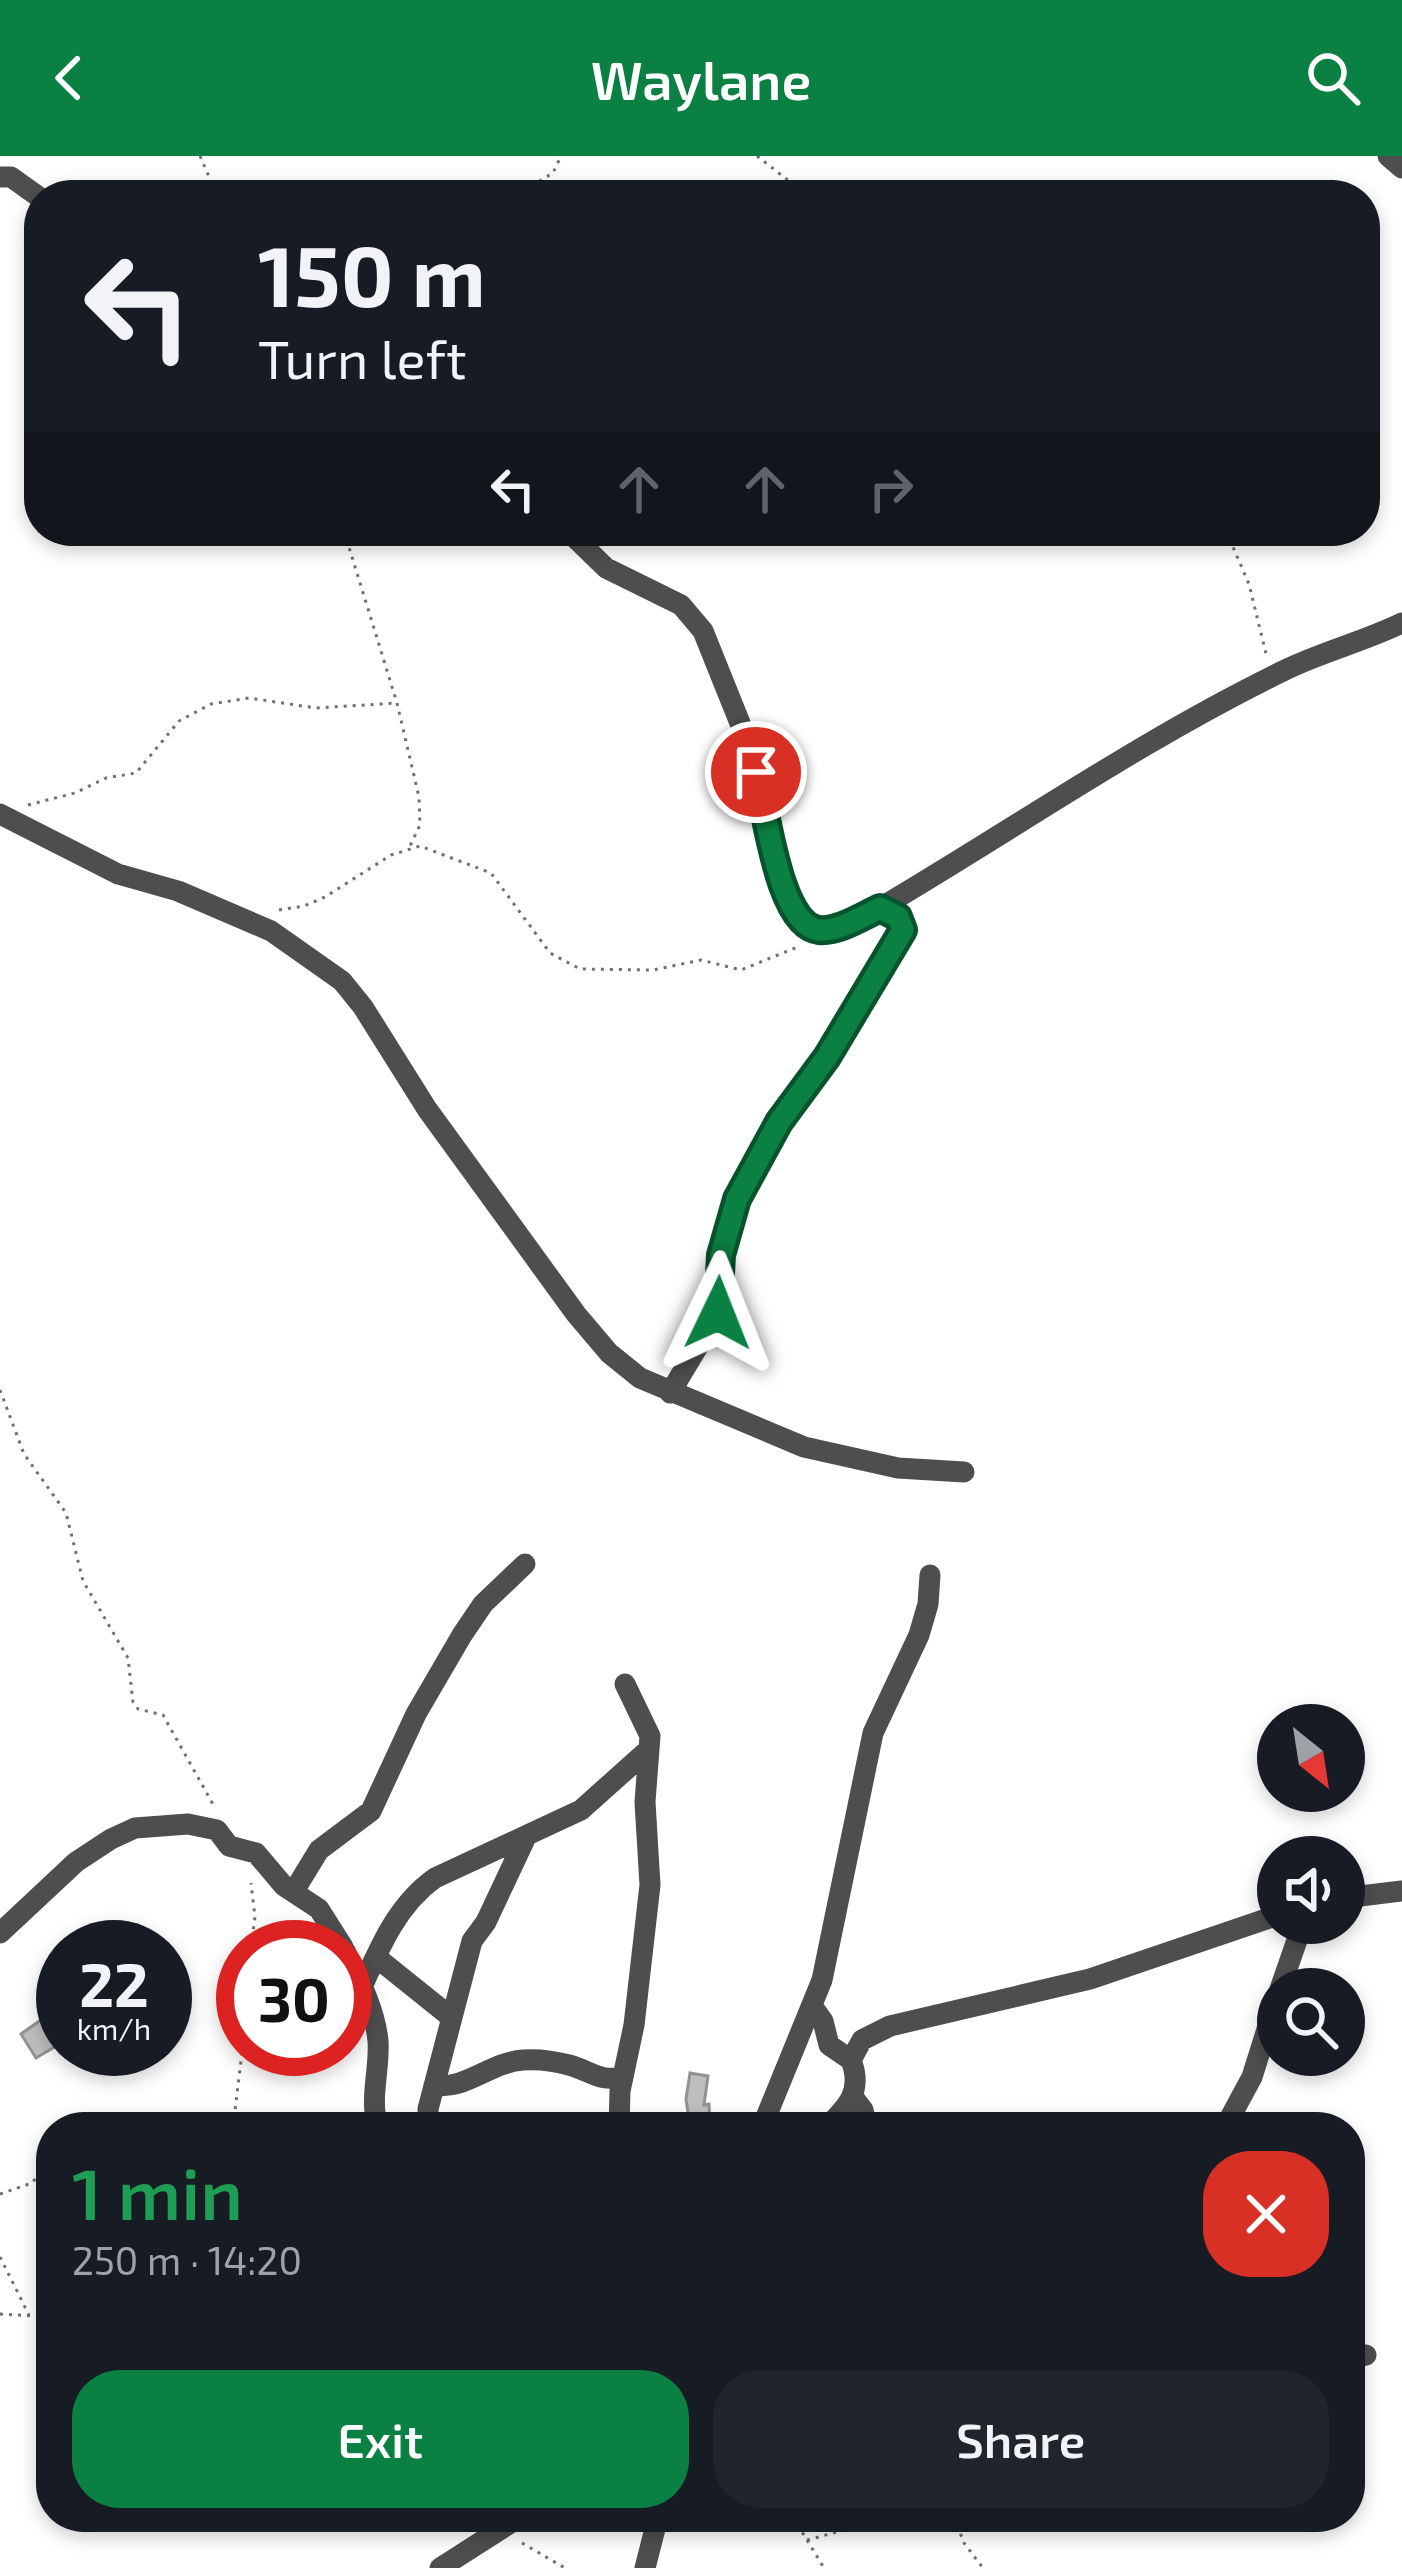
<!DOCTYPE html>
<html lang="en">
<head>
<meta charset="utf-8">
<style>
	body { margin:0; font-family:"Exo 2",sans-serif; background:#20242c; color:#f1f3f6; height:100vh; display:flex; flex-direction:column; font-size:45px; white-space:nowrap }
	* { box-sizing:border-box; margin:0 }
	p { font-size:39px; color:#9ea1a6 }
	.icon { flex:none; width:66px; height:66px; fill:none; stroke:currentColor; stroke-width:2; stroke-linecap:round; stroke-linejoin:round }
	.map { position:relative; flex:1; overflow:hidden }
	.sheet { position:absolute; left:36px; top:1956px; width:1329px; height:420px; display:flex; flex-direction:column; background:#171b24; border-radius:48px; box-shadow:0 6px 18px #0003 }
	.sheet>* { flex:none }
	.guide { position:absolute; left:24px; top:24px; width:1356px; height:366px; border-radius:48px; box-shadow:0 6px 18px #0003; background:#171b24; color:#f1f3f6; overflow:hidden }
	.needle { width:78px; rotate:150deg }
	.fabs { position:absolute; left:1257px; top:1548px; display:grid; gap:24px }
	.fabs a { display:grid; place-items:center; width:108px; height:108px; border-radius:50%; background:#171b24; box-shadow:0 6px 18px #0003; font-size:60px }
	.speed { position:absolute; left:36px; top:1764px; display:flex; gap:24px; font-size:60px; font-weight:700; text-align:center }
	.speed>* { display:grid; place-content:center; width:156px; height:156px; border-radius:50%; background:#171b24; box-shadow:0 6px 18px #0003; line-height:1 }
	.speed small { font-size:30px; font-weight:400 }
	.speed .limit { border:18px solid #d22; background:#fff; color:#111 }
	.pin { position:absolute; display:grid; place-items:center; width:102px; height:102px; color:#fff; margin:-51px; border:6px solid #fff; border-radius:50%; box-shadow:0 3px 12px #0007 }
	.me { position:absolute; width:132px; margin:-66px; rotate:2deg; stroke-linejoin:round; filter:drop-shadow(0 0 9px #0008) }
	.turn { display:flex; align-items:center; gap:42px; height:252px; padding:0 36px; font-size:54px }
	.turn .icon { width:156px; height:156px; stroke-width:2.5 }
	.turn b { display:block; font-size:84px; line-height:102px }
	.lanes { display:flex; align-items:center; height:114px; padding:0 36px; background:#0003; justify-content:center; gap:60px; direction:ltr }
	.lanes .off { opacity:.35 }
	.round { display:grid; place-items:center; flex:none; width:126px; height:126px; border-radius:48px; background:#20242c }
	.headline { display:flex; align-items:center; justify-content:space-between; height:204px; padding:0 36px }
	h1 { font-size:72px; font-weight:600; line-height:90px; color:#1e9e55 }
	.button { display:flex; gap:24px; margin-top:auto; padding:24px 36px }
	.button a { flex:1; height:138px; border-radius:48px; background:#0b8043; color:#fff; font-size:48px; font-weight:600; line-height:138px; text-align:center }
	.button a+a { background:#20242c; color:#f1f3f6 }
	header { display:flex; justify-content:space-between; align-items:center; height:156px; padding:0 36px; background:#0b8043; color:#fff; font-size:54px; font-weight:600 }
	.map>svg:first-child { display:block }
	.building { fill:#bebebe; stroke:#929292; stroke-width:3 }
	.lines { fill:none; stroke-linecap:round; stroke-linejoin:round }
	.path { stroke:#707070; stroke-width:3; stroke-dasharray:3 6; stroke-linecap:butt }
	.minor { stroke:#4e4e4e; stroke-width:21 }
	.route-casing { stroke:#07532c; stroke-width:30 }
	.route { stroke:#0b8043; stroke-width:21 }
</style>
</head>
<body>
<header><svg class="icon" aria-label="back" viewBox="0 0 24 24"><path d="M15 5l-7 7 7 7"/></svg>Waylane<svg class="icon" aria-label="search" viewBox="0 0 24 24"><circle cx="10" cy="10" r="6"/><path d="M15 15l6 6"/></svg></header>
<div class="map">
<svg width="1402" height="2412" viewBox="0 0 1402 2412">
	<rect width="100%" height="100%" fill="#fff"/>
	<!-- building -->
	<path class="building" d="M55,1854L63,1868V1886L36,1902L21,1878Z
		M690,1917L708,1920L704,1949L709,1948L710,1971H690L686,1943Z"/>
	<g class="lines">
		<!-- path -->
		<path class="path" d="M200,0L217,39
			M757,0L807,39
			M516,39L553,17L561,0
			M344,375L397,547L419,641L420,669L410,690
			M1226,375L1249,428L1267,502
			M28,649L75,637L106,622L136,617L179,565L211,548L249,542L316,552L397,547
			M279,754L304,750L325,741L391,699L420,690L491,717L550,797L580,813L653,814L701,804L741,814L800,790
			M0,1234L24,1298L66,1357L83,1425L128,1502L133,1546L138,1553L163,1559L214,1650
			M251,1791L255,1761L251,1727
			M233,1971L243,1888
			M343,1971L355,1961
			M0,2038L32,2027L51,2003
			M0,2101L29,2159
			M0,2158L51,2161
			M793,2361L824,2412
			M954,2361L964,2387L983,2412
			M807,2384L894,2361
			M522,2387L565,2412"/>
		<!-- minor -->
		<path class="minor" d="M1388,0L1402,12
			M0,21H11L39,41
			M568,375L606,412L681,449L703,475L750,592L783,735L792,756L805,769L819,774L835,772L880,752C1014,673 1143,583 1283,515C1321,496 1363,486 1402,467
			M0,658L118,718L178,735L271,775L342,825L363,851L427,953L576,1158L609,1197L640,1222L804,1291L898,1312L964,1316
			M670,1237L718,1157L721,1099L726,1073L756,1006L779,966L853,860L903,774L898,761L880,752
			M294,1735L319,1694L371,1655L416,1558L462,1479L483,1448L525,1408
			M1344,1742L1402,1735
			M0,1777L76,1706L111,1683L135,1672L188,1668L217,1674L229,1690L256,1697L284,1730L319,1753L343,1791
			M345,1795C359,1823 375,1853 378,1885C380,1914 369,1943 378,1971
			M376,1801L452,1862
			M362,1831C380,1790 398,1748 435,1722L581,1654L648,1594
			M1280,1833L1303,1767
			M813,1851L823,1865L829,1889L851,1904C863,1935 848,1950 827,1971
			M851,1904L862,1884L890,1870L1090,1823L1278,1759
			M434,1929C464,1935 491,1906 523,1904C538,1903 554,1905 569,1909C591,1915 599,1926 622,1921
			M853,1941L863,1954L867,1971
			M429,1971L428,1953L472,1785L486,1766L525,1683
			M619,1971L620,1935L634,1869L650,1729L645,1646L650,1580L625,1528
			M762,1971L822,1824L873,1577L919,1479L928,1448L930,1419
			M1225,1971L1252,1921L1278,1838
			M1350,2203L1366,2199
			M440,2412L520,2361
			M645,2412L658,2361"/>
	</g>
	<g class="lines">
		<defs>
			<path id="route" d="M718,1157L721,1099L737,1043L779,966L827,901L903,774L898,761L880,752C863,760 838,776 819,774C778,770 766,651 756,616"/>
		</defs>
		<!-- route casing -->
		<use href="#route" class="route-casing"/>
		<!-- route -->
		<use href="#route" class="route"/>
	</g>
</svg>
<div class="fabs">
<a><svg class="needle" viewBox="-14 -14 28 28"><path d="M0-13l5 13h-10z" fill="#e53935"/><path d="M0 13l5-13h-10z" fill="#9ea1a6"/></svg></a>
<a><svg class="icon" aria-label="sound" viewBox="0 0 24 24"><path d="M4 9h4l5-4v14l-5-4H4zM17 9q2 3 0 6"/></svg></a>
<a><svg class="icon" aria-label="search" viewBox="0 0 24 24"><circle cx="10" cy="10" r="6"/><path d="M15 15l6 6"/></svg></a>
</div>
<div class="speed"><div>22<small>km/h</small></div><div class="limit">30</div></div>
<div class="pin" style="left:756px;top:616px;background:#d93025"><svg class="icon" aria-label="arrive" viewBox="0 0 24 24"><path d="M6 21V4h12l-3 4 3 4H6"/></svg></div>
<svg class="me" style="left:718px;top:1157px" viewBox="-20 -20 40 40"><path d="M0-17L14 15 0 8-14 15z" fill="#0b8043" stroke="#fff" stroke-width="4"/></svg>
<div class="guide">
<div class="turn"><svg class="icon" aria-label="left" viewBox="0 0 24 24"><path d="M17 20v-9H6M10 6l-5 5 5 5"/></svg><div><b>150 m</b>Turn left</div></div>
<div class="lanes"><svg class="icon" aria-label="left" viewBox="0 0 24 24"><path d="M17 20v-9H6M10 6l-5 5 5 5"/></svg><svg class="icon off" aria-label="ahead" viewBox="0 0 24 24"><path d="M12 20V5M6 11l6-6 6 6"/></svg><svg class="icon off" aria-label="ahead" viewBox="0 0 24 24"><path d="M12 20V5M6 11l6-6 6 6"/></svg><svg class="icon off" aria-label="right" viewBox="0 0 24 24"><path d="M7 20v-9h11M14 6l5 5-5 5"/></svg></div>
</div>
<section class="sheet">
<div class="headline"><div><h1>1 min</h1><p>250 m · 14:20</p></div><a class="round" style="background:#d93025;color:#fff"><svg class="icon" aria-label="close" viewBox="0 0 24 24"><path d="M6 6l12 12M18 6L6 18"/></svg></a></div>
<div class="button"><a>Exit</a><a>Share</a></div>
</section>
</div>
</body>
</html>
